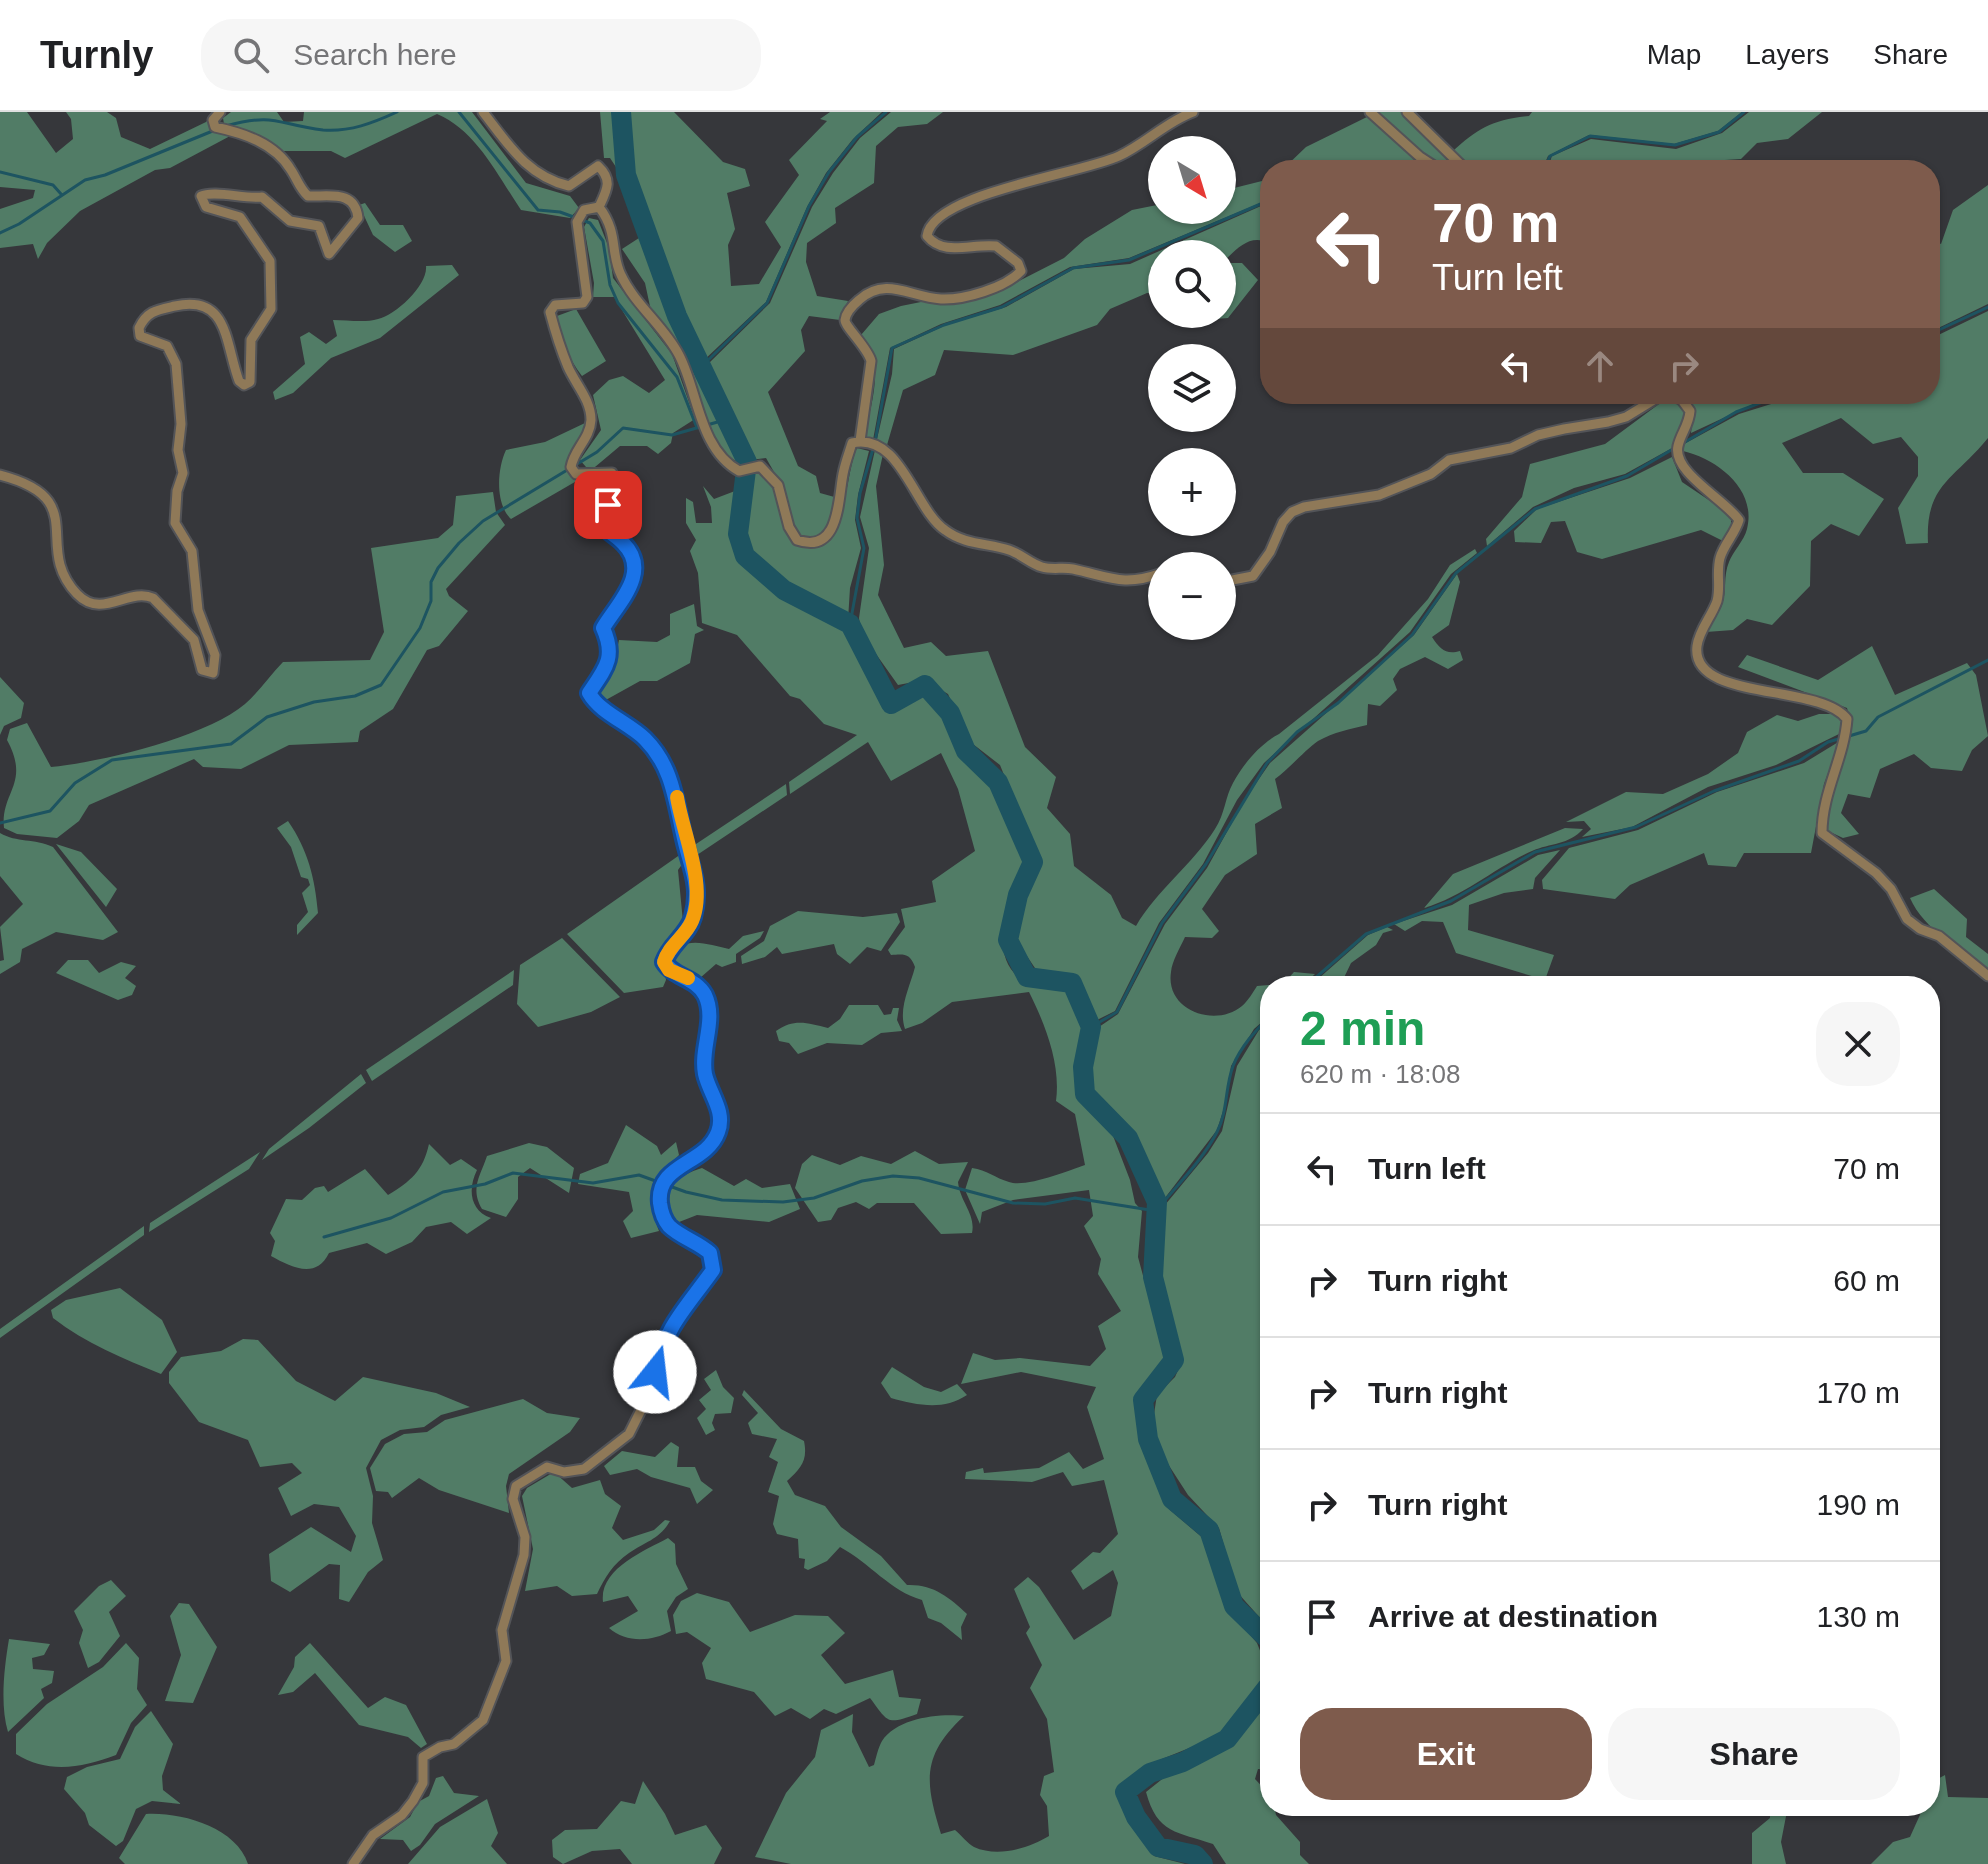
<!DOCTYPE html>
<html lang="en">
<head>
<meta charset="utf-8">
<style>
	body { margin:0; font-family:Arial,sans-serif; background:#f6f6f6; color:#202124; height:100vh; display:flex; flex-direction:column; font-size:30px; white-space:nowrap }
	* { box-sizing:border-box; margin:0 }
	p { font-size:26px; color:#757577 }
	.icon { flex:none; width:44px; height:44px; fill:none; stroke:currentColor; stroke-width:2; stroke-linecap:round; stroke-linejoin:round }
	.map { position:relative; flex:1; overflow:hidden }
	.sheet { position:absolute; left:1260px; top:864px; width:680px; height:840px; display:flex; flex-direction:column; background:#fff; border-radius:32px; box-shadow:0 2px 6px #0004 }
	.sheet>* { flex:none }
	.top-card { position:absolute; left:1260px; top:48px; width:680px; height:244px; border-radius:32px; box-shadow:0 2px 6px #0004; background:#7e5b4c; color:#fff; overflow:hidden }
	.needle { width:52px; rotate:142deg }
	.controls { position:absolute; left:1148px; top:24px; display:grid; gap:16px }
	.controls a { display:grid; place-items:center; width:88px; height:88px; border-radius:50%; background:#fff; box-shadow:0 2px 6px #0004; font-size:40px }
	.pin { position:absolute; display:grid; place-items:center; width:68px; height:68px; color:#fff; margin:-34px; border-radius:16px; box-shadow:0 4px 12px #0006 }
	.me { position:absolute; width:88px; margin:-44px; rotate:16deg; stroke-linejoin:round; filter:drop-shadow(0 0 6px #0008) }
	.turn { display:flex; align-items:center; gap:28px; height:168px; padding:0 40px; font-size:36px }
	.turn .icon { width:104px; height:104px; stroke-width:2.5 }
	.turn b { display:block; font-size:56px; line-height:68px }
	.lanes { display:flex; align-items:center; height:76px; padding:0 40px; background:#0003; justify-content:center; gap:40px; direction:ltr }
	.lanes .off { opacity:.35 }
	.round { display:grid; place-items:center; flex:none; width:84px; height:84px; border-radius:32px; background:#f6f6f6 }
	.headline { display:flex; align-items:center; justify-content:space-between; height:136px; padding:0 40px }
	h1 { font-size:48px; font-weight:600; line-height:60px; color:#1e9e55 }
	.cta { display:flex; gap:16px; margin-top:auto; padding:16px 40px }
	.cta a { flex:1; height:92px; border-radius:32px; background:#7e5b4c; color:#fff; font-size:32px; font-weight:600; line-height:92px; text-align:center }
	.cta a+a { background:#f6f6f6; color:#202124 }
	ul { padding:0; list-style:none }
	li { display:flex; align-items:center; gap:24px; height:112px; padding:0 40px; border-top:2px solid #e0e0e0 }
	li div { flex:1 }
	li b { display:block; font-size:30px }
	li em { font-style:normal }
	header { display:flex; align-items:center; gap:48px; box-sizing:border-box; height:112px; padding:0 40px; background:#fff; border-bottom:2px solid #e0e0e0 }
	header strong { font-size:38px }
	nav { display:flex; gap:44px; margin-inline-start:auto; font-size:28px }
	.search { width:560px; height:72px; background:#f6f6f6; display:flex; align-items:center; gap:20px; box-sizing:border-box; padding:0 28px; border-radius:32px; color:#757577; font-size:30px }
	.map>svg:first-child { display:block }
	.forest { fill:#517c66 }
	.lines { fill:none; stroke-linecap:round; stroke-linejoin:round }
	.stream { stroke:#1d5461; stroke-width:3 }
	.river { stroke:#1d5461; stroke-width:20 }
	.street-casing { stroke:#535458; stroke-width:13 }
	.street { stroke:#8f7958; stroke-width:9 }
	.route-casing { stroke:#114b97; stroke-width:20 }
	.route { stroke:#1a73e8; stroke-width:14 }
	.slow { stroke:#f59e0b; stroke-width:14 }
</style>
</head>
<body>
<header>
<strong>Turnly</strong>
<div class="search"><svg class="icon" aria-label="search" viewBox="0 0 24 24"><circle cx="10" cy="10" r="6"/><path d="M15 15l6 6"/></svg>Search here</div>
<nav><a>Map</a><a>Layers</a><a>Share</a></nav>
</header>
<div class="map">
<svg width="1988" height="1752" viewBox="0 0 1988 1752">
	<rect width="100%" height="100%" fill="#36373b"/>
	<!-- forest -->
	<path class="forest" d="M0,0H27L56,41L73,27L71,7L66,0H107L116,6L121,25L150,37L206,10L215,0L211,11L232,23L170,56L155,58L80,99L47,131L38,147L33,132L0,136V97L33,86L35,78L0,75Z
		M231,0H277L284,10L303,9L304,0H472L526,71L570,84L579,96L570,106L521,98C498,64 476,18 437,2L345,46L331,39H280L253,21L224,12L223,6Z
		M600,0H619L629,82L675,206L743,347L741,352L724,342L702,304L700,287L689,264L651,199L645,171L622,137L639,126L616,55L610,46H604Z
		M624,0H674L723,50L745,57L750,74L727,81L735,117L728,133L731,174L759,172L781,135L765,110L799,63L789,48L827,9L820,7L830,0H882L853,27L826,61L807,95L766,190L703,249L679,203L629,62Z
		M891,0H943L927,12L898,15L876,34L874,71L835,96L836,111L807,131L806,150L817,184L848,189L840,208L809,204L801,218L805,239L768,280L798,354L816,364L820,381L838,386C834,406 830,419 812,429L795,423L782,374L766,346L750,348L707,253L770,191L812,95L833,61L860,26Z
		M1374,0H1404L1463,58L1435,55Z
		M1532,0H1742L1718,19L1674,32L1589,23L1548,44L1542,58H1473L1451,41C1478,16 1492,8 1529,4Z
		M1749,0H1822L1788,27L1757,31L1741,47L1693,50L1684,58H1547L1552,44L1591,27L1676,37L1722,21Z
		M1371,3L1434,58H1282L1306,35Z
		M1270,67V87L1129,146L1070,155L1000,193L941,212L890,236L873,328L865,324C871,289 886,254 861,223L879,202L901,194L1015,171L1064,146L1085,127L1132,98L1162,92V98H1222V79Z
		M1988,73V192L1930,220V127L1941,132L1953,98Z
		M1270,90V132C1250,120 1236,138 1222,151H1242L1258,168L1228,206L1178,210L1177,202H1222V142H1162V182L1147,181L1110,197L1097,213L1013,243L944,238L935,263L903,278L887,333L877,327L892,262L894,237L946,213L1006,195L1074,157L1130,152Z
		M365,91L380,113H403L412,129L395,140L373,123L359,93Z
		M589,106L598,108L609,136L613,166L672,242L695,307L673,321L671,331L658,342L647,334H620L595,355H586L580,348L601,318L593,283L609,268L623,264L649,281L665,268L614,185H593L594,171L584,115Z
		M452,153L459,163L380,226L331,246L293,281L275,288L273,280L305,252L300,225L309,220L326,232L337,224L333,208C347,208 365,211 378,207C396,203 428,173 426,154Z
		M576,197L606,249L582,264C569,247 559,226 557,204Z
		M1988,199V326C1954,368 1925,372 1928,431L1906,432L1898,396L1918,364V345L1901,325L1873,332L1841,306L1782,331L1803,361H1843L1884,387L1859,424L1831,412L1811,429L1810,474L1772,513L1747,507L1733,518L1706,520C1711,512 1718,502 1722,493C1727,479 1723,464 1729,450C1733,439 1744,429 1747,417C1757,377 1717,347 1683,339L1684,332L1739,302L1803,282H1930V227Z
		M1683,282H1775L1691,321L1694,296Z
		M1663,289H1674L1687,303L1674,335L1625,362L1574,376L1533,395L1487,434L1486,427L1522,385L1530,352L1605,332Z
		M585,311V319L565,353L572,365L580,367L511,407C495,392 497,357 506,338L545,330Z
		M857,336L869,339L858,383L855,408L861,436L850,476L848,508C818,492 743,460 741,422C740,405 749,378 751,361L762,359L771,366L794,430C848,456 843,365 857,336Z
		M875,338L883,342L876,374L884,453L878,483L904,536L931,530L946,544L988,539L1025,635L1056,665L1047,696L1070,722L1074,754L1111,783L1122,806L1136,814C1157,778 1192,753 1215,717C1225,702 1225,685 1233,671C1244,651 1260,632 1279,622L1378,543L1428,487L1450,453L1475,437L1477,441L1451,462L1410,520L1264,651L1237,688L1203,752L1159,811L1115,899L1093,910L1076,867L1037,859L1014,825L1038,747L1000,653L969,629L948,582L924,568L898,573L861,521L859,506L869,436L860,405Z
		M1672,345L1682,370L1731,403V413L1723,429L1701,418L1602,447L1577,440L1565,409L1551,410L1541,431L1515,430L1514,419L1537,397L1630,366Z
		M745,362L735,422L742,445L781,481L848,514L892,600L922,580L928,590L947,604L963,645L995,675L1025,749C1012,782 981,849 1028,871C1039,876 1053,877 1065,879L1085,918L1075,968L1083,987L1110,1016L1130,1068L1135,1091L1142,1099L1138,1145L1166,1249L1138,1285L1143,1332L1159,1376L1170,1398L1204,1427L1228,1497L1257,1531L1265,1551L1264,1573L1224,1622L1162,1647L1127,1670L1119,1681L1128,1710L1154,1744L1185,1752H791L755,1745L786,1681L815,1645L821,1618L853,1602L852,1620L869,1655L874,1653C876,1646 878,1636 882,1629C897,1606 939,1601 964,1604C921,1644 925,1670 941,1722L955,1718C961,1723 968,1732 974,1735C998,1746 1029,1736 1049,1724L1047,1694L1040,1683L1044,1664L1054,1660L1047,1607L1030,1576L1042,1553L1026,1521L1030,1515L1014,1477L1028,1465L1039,1475L1074,1528L1111,1504L1118,1471L1113,1458L1083,1478L1071,1459L1093,1440L1100,1441L1118,1422L1104,1368L1072,1374L1063,1360L1032,1370L965,1367L966,1360L983,1356L984,1361L1039,1356L1069,1340L1083,1357L1104,1347L1087,1295L1096,1275L1021,1260L961,1272L973,1241L995,1248L1020,1246L1090,1254L1106,1237L1098,1214L1121,1199L1098,1162L1101,1147L1084,1114L1093,1104L1089,1078L1013,1088L982,1100L980,1112L965,1078L972,1056C987,1058 995,1066 1009,1070C1025,1076 1068,1059 1085,1053L1075,1002L1056,989C1061,952 1045,912 1029,880L952,890L922,911L905,917C898,896 910,875 915,855C910,841 904,842 891,843L888,838L905,815L901,797L936,790L932,769L975,739L958,677L941,641L891,669L868,630L790,682L789,670L857,623L824,612L800,587L790,584L737,523L702,511L698,461L690,439L696,428L686,411V386L693,390L696,411H712L711,395L703,374L714,387L735,379L740,364Z
		M493,380L496,400L505,413L446,477L449,484L468,499L439,534L427,538L393,597L360,619L358,630L289,633L241,657L203,655L194,647L89,693L79,709L57,726L17,722L4,716C0,680 31,672 7,628L10,617L27,611L51,655C102,650 206,625 245,592C259,580 270,563 283,550L370,548L384,520L371,436L438,426L453,413L456,384Z
		M1457,462L1460,470L1449,513L1432,525C1440,537 1446,543 1460,539L1463,548L1448,557L1425,545L1400,557L1393,567L1397,578L1380,594L1368,592L1367,613C1350,617 1334,620 1318,629C1305,638 1290,656 1275,667L1282,696L1255,712L1257,742L1225,763L1202,797L1219,819L1212,826L1185,825C1180,836 1172,849 1171,860C1165,899 1216,916 1242,894C1248,889 1253,880 1257,874L1283,872L1294,860L1315,862L1302,874H1270V903L1254,917L1231,954L1226,990L1217,1018L1158,1095V1087C1149,1067 1142,1043 1130,1025C1097,971 1075,993 1096,917L1118,902L1165,812L1207,756L1245,687L1270,651L1414,523Z
		M694,492L697,514L704,518L695,522L690,551L657,569H640L604,589L597,583C599,563 616,549 619,528L657,530L670,523V502Z
		M1872,534L1895,583L1967,551L1976,563L1988,624L1972,638L1962,659L1931,656L1914,642L1880,657L1870,686L1848,682L1841,701L1859,722L1843,726L1828,719C1825,677 1859,637 1847,596L1738,555L1747,543L1818,568Z
		M0,565L24,591L21,606L4,614L0,623Z
		M1819,602H1837L1841,608V621L1776,653L1708,675L1632,715L1582,725L1591,717L1584,709L1566,710L1626,680L1663,682L1708,662L1738,641L1747,620L1777,603L1798,609Z
		M1840,629L1824,672L1811,741H1744L1736,755L1708,753L1704,741L1630,773L1615,787L1543,777L1542,768L1569,736L1638,718L1717,680L1804,651Z
		M786,672L787,683L697,743L693,734Z
		M288,709C308,738 315,766 318,801L297,823V813L308,800L302,781L310,773L308,767L301,765L291,735L277,716Z
		M1565,716L1583,717C1569,733 1550,731 1532,739C1494,756 1465,784 1424,796L1453,762Z
		M0,721C17,731 34,726 53,735L118,820L103,828L56,820L22,837L20,850L0,862V849L4,848L0,815L23,792L0,764Z
		M56,732L81,740L117,777L106,795Z
		M1560,738L1535,766L1533,777L1504,781L1469,793L1468,818L1554,843L1545,868L1456,841L1443,810L1422,809L1405,819L1394,812L1452,793L1538,743Z
		M681,742L683,751L678,758L683,810L662,842L666,868L663,875L624,881L567,822Z
		M1934,777L1967,807L1966,825L1988,842V858C1961,837 1924,818 1910,786Z
		M798,799L863,805L897,801L900,810L881,839L867,835L850,852L837,842L834,832L782,842L777,835L765,845L742,852L741,844L764,829L770,814Z
		M1387,815L1393,818L1383,821L1376,833L1351,851L1340,874H1310L1368,823Z
		M764,819L760,826L736,842V850L722,855L716,852L700,866L674,856L670,848C681,821 708,833 729,837L743,824Z
		M562,826L620,885L591,900L538,915L517,892L520,853Z
		M68,848H88L99,861L121,850L136,854L125,866L136,874L132,883L118,888L56,861Z
		M514,858L513,873L372,969L366,958Z
		M849,893H878L884,903L891,902L893,896H899L897,908L902,919L881,921L862,933L827,931L798,942L789,931L779,929L776,919C794,906 808,911 828,916L840,907Z
		M1270,909V1517L1237,1480L1219,1416L1188,1383L1166,1349L1156,1325L1154,1302L1157,1283L1175,1265L1183,1247L1156,1163L1160,1099L1208,1041L1222,1019L1237,954L1259,918Z
		M361,962L366,971L309,1016L262,1048L269,1037Z
		M626,1013L657,1034L661,1043L676,1030L679,1043C653,1070 645,1082 659,1119L631,1126L623,1109L633,1099L629,1080L578,1072L580,1062L608,1051Z
		M529,1031L547,1035L574,1056L569,1081L530,1056L518,1065V1087L506,1105L482,1097C470,1076 480,1065 487,1044Z
		M429,1032L450,1053L461,1047L477,1058C468,1076 469,1098 491,1106L467,1122L451,1110L426,1115L412,1130L386,1142L367,1131L329,1141C316,1168 291,1155 271,1144L275,1129L270,1121L286,1087L302,1088L315,1076L324,1074L328,1080L365,1057L388,1083C411,1069 423,1059 429,1032Z
		M915,1039L939,1052L968,1050L958,1070C960,1090 976,1102 972,1121L941,1122L914,1091H877L869,1097L856,1090L838,1096L831,1108L818,1110L795,1076L802,1052L812,1043L840,1053L861,1044L891,1052Z
		M260,1040L249,1057L149,1120L150,1111Z
		M702,1056L734,1074L746,1067L762,1076L790,1072L800,1097L769,1110L697,1103L674,1112L665,1101C666,1074 677,1064 702,1056Z
		M144,1114V1123L0,1226V1217Z
		M120,1176L162,1208L177,1240L161,1262C124,1247 85,1231 53,1206L51,1198L66,1188Z
		M243,1227L258,1228L296,1269L335,1289L363,1265L436,1281L470,1295L441,1303L424,1315L400,1318L381,1328L366,1356L373,1384L372,1411L383,1448L368,1460L349,1490L339,1487L340,1453L329,1452L290,1480L271,1469L269,1442L311,1415L351,1440L356,1424L339,1395L314,1392L291,1404L278,1376L302,1361L292,1351L260,1355L248,1328L199,1310L169,1271V1260L181,1245L221,1239Z
		M892,1255L924,1275L941,1280L957,1272L967,1283C943,1299 917,1293 891,1286L881,1271Z
		M716,1258L723,1275L734,1286L731,1301L715,1302L712,1311L715,1318L706,1323L697,1306L706,1297L699,1288L711,1278L704,1267Z
		M744,1278L781,1317L804,1329C808,1349 801,1356 787,1369L795,1383L825,1394L841,1415L881,1444L907,1473C933,1472 949,1485 967,1502L961,1515L962,1528L941,1511L928,1506L922,1488C890,1479 870,1451 840,1435L827,1449L808,1458L804,1456L805,1447L799,1446L798,1427L777,1422L773,1412L779,1384L768,1380L778,1350L769,1345L777,1327L752,1322L748,1311L758,1301L742,1283Z
		M523,1287L547,1301L580,1306L570,1320L509,1362L506,1374L509,1401L439,1378L419,1366L392,1386L388,1380L376,1379L370,1356L385,1332L404,1322L427,1320L445,1308Z
		M671,1330L679,1335L677,1355H695L701,1369L713,1378L697,1392L690,1376L651,1365L637,1357L610,1363L604,1354L622,1339L655,1345Z
		M554,1360L572,1376L600,1368L605,1382L621,1394L612,1416L623,1428L654,1418L665,1408L670,1409C660,1427 645,1430 629,1441C613,1452 605,1465 597,1482L572,1484L557,1474L525,1479L533,1437L522,1384L527,1376Z
		M668,1426L675,1432L676,1452L688,1477L676,1485L667,1499L671,1519C651,1530 626,1531 609,1516L638,1499L628,1484L603,1490C599,1457 644,1439 668,1426Z
		M111,1468L126,1484L109,1500L120,1524L99,1550L88,1556L79,1531L83,1518L74,1499L99,1474Z
		M697,1481L729,1490L750,1520L795,1503L828,1504L845,1521L821,1543L845,1572L893,1558L899,1585L921,1587L917,1602C886,1613 889,1611 870,1586L836,1602L824,1597L810,1607L791,1596L775,1604L754,1580L706,1567L702,1551L711,1536L687,1520L676,1522L673,1503L681,1489Z
		M179,1491L189,1492L217,1535L193,1591L165,1589L181,1543L170,1504Z
		M9,1527L50,1532L44,1543L32,1546L33,1557L54,1559L52,1571L41,1577L44,1586L8,1620C0,1593 4,1557 9,1527Z
		M126,1531L139,1546L137,1577L147,1593L131,1611L116,1643C82,1656 48,1662 16,1642V1622L47,1592L103,1555Z
		M310,1531L368,1596L385,1585L406,1593L427,1632L421,1636L408,1625L359,1613L315,1561L293,1580L278,1583L294,1555L295,1545Z
		M1270,1587V1658L1258,1657L1255,1667L1270,1683V1694H1274L1276,1703L1300,1730V1743L1309,1752H1226L1213,1732C1178,1720 1157,1722 1146,1680L1176,1656L1234,1629Z
		M151,1599L173,1632L162,1664L163,1678L181,1692L152,1689L136,1697L123,1729L116,1734L89,1713L85,1701L64,1677L67,1665L87,1655L120,1647L135,1615Z
		M1945,1663L1948,1685L1988,1686V1752H1871L1893,1730L1910,1725L1924,1694H1930V1671Z
		M443,1664L454,1681L479,1684L435,1712L420,1733L411,1739L403,1728L380,1727L410,1705L418,1690L429,1684L436,1666Z
		M643,1669L665,1702L675,1723L706,1713L722,1736L714,1752H632L620,1737L592,1739L563,1752L553,1745L552,1728L565,1718L597,1717L621,1689L635,1692Z
		M487,1687L498,1721L491,1734L507,1752H408L440,1715Z
		M1770,1694H1788L1781,1730L1786,1752H1752V1721L1770,1706Z
		M146,1702C181,1700 236,1715 248,1752H125L119,1746Z"/>
	<g class="lines">
		<!-- stream -->
		<path class="stream" d="M459,0L538,98L560,100L590,111L603,129L610,173L618,191L677,265L697,316
			M226,14C276,0 278,13 323,18C350,20 373,11 397,0
			M1544,58L1550,44L1590,24L1675,33L1719,20L1744,0
			M0,60L53,73L61,82
			M0,121L19,112L85,68L105,63L215,18
			M1930,222L1988,195
			M703,253L767,191L809,94L829,60L857,25L886,0
			M875,330L892,236L944,213L1002,195L1073,156L1129,148L1270,88
			M850,512L864,436L857,406L860,381L873,337
			M1849,624L1866,619L1878,605L1988,548
			M0,711L50,699L75,671L112,648L231,632L267,605L314,590L355,584L381,573L420,516L431,489V470L438,456L459,431L483,409L597,340L623,316L672,323L728,307
			M1306,874L1366,822L1451,789L1535,740L1636,715L1714,679L1799,649L1828,630L1842,626
			M1091,915L1117,900L1162,811L1206,752L1267,651L1297,620L1338,591L1412,523L1456,461L1535,397L1627,364L1736,300L1784,282
			M324,1125L391,1106L443,1080L485,1072L513,1061L593,1071L639,1063L686,1080L722,1088L783,1090L814,1086L862,1069L893,1064L919,1066L1013,1091L1045,1092L1075,1086L1156,1099C1177,1073 1202,1049 1217,1020C1228,999 1225,975 1233,954C1240,936 1256,917 1270,905"/>
		<!-- river -->
		<path class="river" d="M621,0L626,63L677,204L747,350L738,422L745,444L784,478L850,512L891,592L925,573L950,601L966,639L998,670L1033,750L1018,783L1008,828L1027,865L1072,871L1091,915L1083,955L1085,982L1128,1026L1157,1090L1153,1165L1174,1248L1143,1288L1148,1327L1172,1387L1209,1418L1234,1494L1270,1529
			M1203,1752L1195,1743L1158,1735L1136,1705L1125,1680L1150,1661L1183,1650L1227,1627L1270,1572"/>
		<defs>
			<path id="street" d="M483,0C508,32 527,64 569,74L598,54C613,68 607,78 599,95
				M1370,0L1420,45L1440,58
				M1407,0L1466,58
				M860,329L871,249C868,236 845,215 845,208C846,200 853,193 859,188C886,164 910,185 941,187C964,188 1005,176 1021,159L1018,151L996,134C972,131 944,145 927,124C932,81 1081,62 1119,44C1145,32 1166,10 1193,0
				M0,363C93,387 31,434 77,482C102,508 129,475 153,486L194,528L202,558L213,561L215,543L198,498L192,439L175,411L177,379L183,361L178,338L181,312L176,252L167,234L140,224L139,216C147,199 157,198 175,194C229,182 225,232 239,269L244,273L250,270L251,228L271,197L270,149L240,105L206,95L201,84C214,78 245,87 262,85L290,109L319,114L329,142L358,106C355,77 328,85 308,84C300,77 297,67 291,58C275,31 243,21 215,15L213,8L220,0
				M1222,470L1253,464L1270,440L1283,410L1292,400L1304,395L1379,383L1431,362L1449,348L1511,336L1538,323L1564,317L1608,310L1626,305L1657,286L1672,283L1682,288L1690,299C1689,313 1681,321 1678,334C1672,360 1724,387 1739,408C1735,422 1724,432 1720,446C1716,461 1721,474 1717,489C1712,504 1699,518 1697,534C1690,590 1820,571 1847,607C1844,647 1822,680 1822,721L1876,761L1891,777L1907,807L1920,817L1939,824L1988,864
				M353,1752L373,1723L402,1703L413,1689L423,1671V1645L440,1635L454,1632L483,1608L506,1549L502,1518L524,1443L525,1425L513,1387L516,1374L547,1355L564,1360L584,1357L629,1322L654,1272L661,1231L713,1158L710,1141C698,1130 680,1125 669,1114C664,1108 661,1099 660,1091C656,1051 706,1053 718,1020C726,999 709,981 705,962C699,936 717,908 705,883C696,865 674,866 664,850C669,832 688,823 693,805C702,772 689,752 683,722C676,689 673,658 650,632C633,613 601,603 589,581C606,556 616,545 603,516C618,490 652,460 623,431C615,422 605,420 601,409L617,381L618,371L612,361L576,362L571,355C574,337 590,327 591,308C591,288 576,273 568,255C561,238 555,219 550,200L555,193L583,191L587,185L577,110L584,98L599,95C619,121 610,141 621,163C635,193 664,214 679,243C698,279 699,337 739,359L760,354L778,373L789,415L797,428C840,443 838,387 843,362C845,351 849,341 852,331C901,320 914,397 945,418C965,433 987,431 1009,438C1021,442 1031,452 1042,455C1052,458 1063,455 1073,457C1110,465 1123,475 1162,461"/>
		</defs>
		<!-- street casing -->
		<use href="#street" class="street-casing"/>
		<!-- street -->
		<use href="#street" class="street"/>
	</g>
	<g class="lines">
		<defs>
			<path id="route" d="M608,393L601,409C605,420 615,422 623,431C652,460 618,491 603,516C616,545 606,556 589,581C600,601 629,611 645,627C672,654 675,687 683,722C689,753 702,772 693,805C688,823 670,832 664,850C674,866 695,865 705,883C717,908 700,936 705,962C709,981 726,999 718,1020C706,1053 656,1051 660,1091C661,1099 664,1108 669,1114C680,1125 698,1130 710,1141L713,1158C686,1196 666,1213 655,1260"/>
		</defs>
		<!-- route casing -->
		<use href="#route" class="route-casing"/>
		<!-- route -->
		<use href="#route" class="route"/>
		<!-- slow -->
		<path class="slow" d="M677,685C683,722 707,774 692,809C685,825 669,833 664,850L669,858L688,866"/>
	</g>
</svg>
<div class="controls">
<a><svg class="needle" viewBox="-14 -14 28 28"><path d="M0-13l5 13h-10z" fill="#e53935"/><path d="M0 13l5-13h-10z" fill="#757577"/></svg></a>
<a><svg class="icon" aria-label="search" viewBox="0 0 24 24"><circle cx="10" cy="10" r="6"/><path d="M15 15l6 6"/></svg></a>
<a><svg class="icon" aria-label="layers" viewBox="0 0 24 24"><path d="M12 4l9 5-9 5-9-5zM3 14l9 5 9-5"/></svg></a>
<a>+</a>
<a>−</a>
</div>
<div class="pin" style="left:608px;top:393px;background:#d93025"><svg class="icon" aria-label="arrive" viewBox="0 0 24 24"><path d="M6 21V4h12l-3 4 3 4H6"/></svg></div>
<svg class="me" style="left:655px;top:1260px" viewBox="-20 -20 40 40"><circle r="19" fill="#fff"/><path d="M0-13L10 11 0 6-10 11z" fill="#1a73e8"/></svg>
<div class="top-card">
<div class="turn"><svg class="icon" aria-label="left" viewBox="0 0 24 24"><path d="M17 20v-9H6M10 6l-5 5 5 5"/></svg><div><b>70 m</b>Turn left</div></div>
<div class="lanes"><svg class="icon" aria-label="left" viewBox="0 0 24 24"><path d="M17 20v-9H6M10 6l-5 5 5 5"/></svg><svg class="icon off" aria-label="ahead" viewBox="0 0 24 24"><path d="M12 20V5M6 11l6-6 6 6"/></svg><svg class="icon off" aria-label="right" viewBox="0 0 24 24"><path d="M7 20v-9h11M14 6l5 5-5 5"/></svg></div>
</div>
<section class="sheet">
<div class="headline"><div><h1>2 min</h1><p>620 m · 18:08</p></div><a class="round"><svg class="icon" aria-label="close" viewBox="0 0 24 24"><path d="M6 6l12 12M18 6L6 18"/></svg></a></div>
<ul>
<li><svg class="icon" aria-label="left" viewBox="0 0 24 24"><path d="M17 20v-9H6M10 6l-5 5 5 5"/></svg><div><b>Turn left</b></div><em>70 m</em></li>
<li><svg class="icon" aria-label="right" viewBox="0 0 24 24"><path d="M7 20v-9h11M14 6l5 5-5 5"/></svg><div><b>Turn right</b></div><em>60 m</em></li>
<li><svg class="icon" aria-label="right" viewBox="0 0 24 24"><path d="M7 20v-9h11M14 6l5 5-5 5"/></svg><div><b>Turn right</b></div><em>170 m</em></li>
<li><svg class="icon" aria-label="right" viewBox="0 0 24 24"><path d="M7 20v-9h11M14 6l5 5-5 5"/></svg><div><b>Turn right</b></div><em>190 m</em></li>
<li><svg class="icon" aria-label="arrive" viewBox="0 0 24 24"><path d="M6 21V4h12l-3 4 3 4H6"/></svg><div><b>Arrive at destination</b></div><em>130 m</em></li>
</ul>
<div class="cta"><a>Exit</a><a>Share</a></div>
</section>
</div>
</body>
</html>
